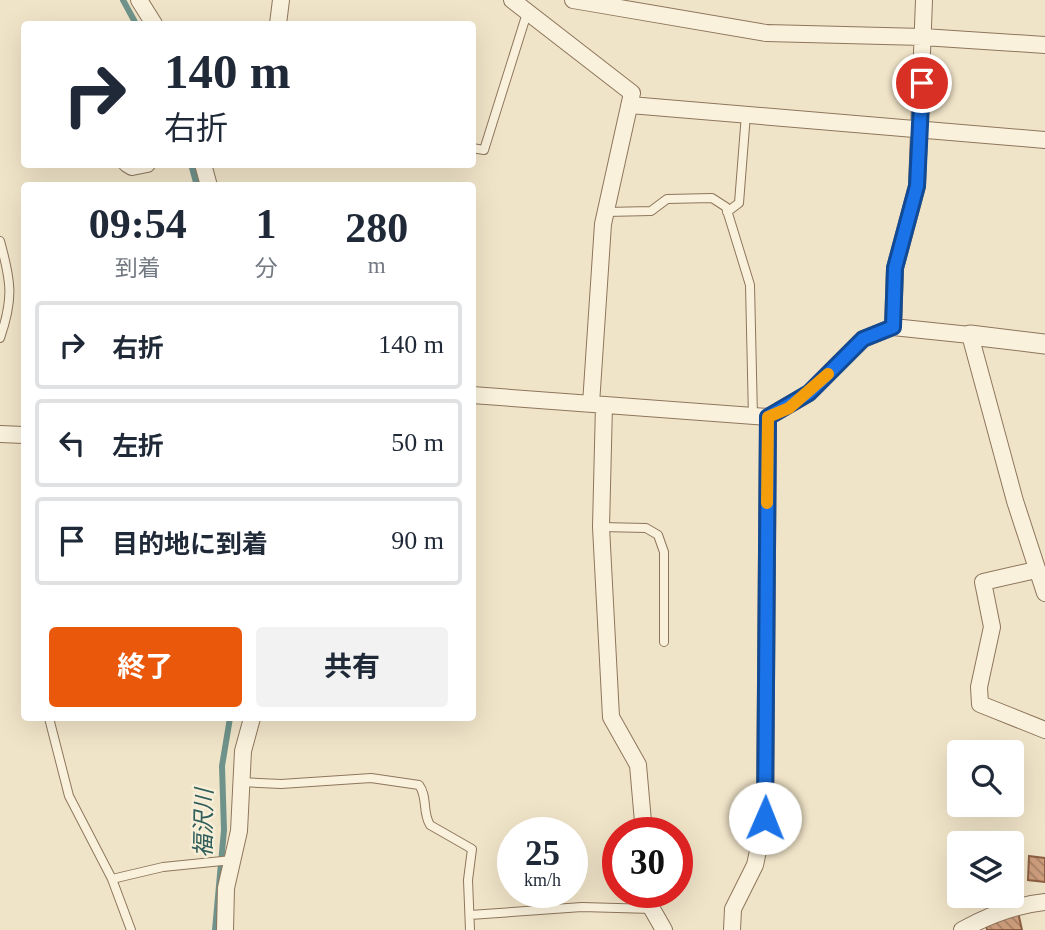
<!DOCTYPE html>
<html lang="ja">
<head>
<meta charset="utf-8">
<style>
	body { margin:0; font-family:"Times New Roman","Noto Sans JP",serif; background:#f2f2f3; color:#1f2937; height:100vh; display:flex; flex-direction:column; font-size:26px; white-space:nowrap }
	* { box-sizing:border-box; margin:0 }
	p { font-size:23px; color:#747a83 }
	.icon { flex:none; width:38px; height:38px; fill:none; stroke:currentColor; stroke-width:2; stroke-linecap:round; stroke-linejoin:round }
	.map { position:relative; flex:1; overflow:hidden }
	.drawer { position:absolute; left:21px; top:182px; width:455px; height:539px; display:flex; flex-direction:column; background:#fff; border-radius:7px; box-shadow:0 7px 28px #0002 }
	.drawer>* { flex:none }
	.guide { position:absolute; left:21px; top:21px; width:455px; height:147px; border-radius:7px; box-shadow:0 7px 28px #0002; background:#fff; color:#1f2937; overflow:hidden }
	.buttons { position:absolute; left:947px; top:740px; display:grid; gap:14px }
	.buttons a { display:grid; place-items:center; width:77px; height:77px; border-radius:7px; background:#fff; box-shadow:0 7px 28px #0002; font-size:35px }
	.speed { position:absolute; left:497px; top:817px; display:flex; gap:14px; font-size:35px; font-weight:700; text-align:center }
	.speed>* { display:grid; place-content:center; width:91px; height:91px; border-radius:50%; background:#fff; box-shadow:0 7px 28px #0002; line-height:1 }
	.speed small { font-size:18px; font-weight:400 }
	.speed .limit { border:10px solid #d22; background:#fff; color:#111 }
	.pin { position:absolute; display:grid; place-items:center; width:60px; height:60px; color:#fff; margin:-30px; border:4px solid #fff; border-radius:50%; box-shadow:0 2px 7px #0007 }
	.me { position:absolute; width:77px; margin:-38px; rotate:1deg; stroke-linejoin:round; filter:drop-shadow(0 0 5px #0008) }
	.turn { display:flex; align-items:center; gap:24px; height:147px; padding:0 28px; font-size:32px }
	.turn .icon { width:91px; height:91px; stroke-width:2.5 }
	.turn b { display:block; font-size:49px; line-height:60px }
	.eta { display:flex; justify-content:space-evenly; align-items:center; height:119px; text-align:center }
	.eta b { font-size:42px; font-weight:700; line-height:49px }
	.cta { display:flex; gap:14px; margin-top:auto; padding:14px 28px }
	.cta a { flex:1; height:80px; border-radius:7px; background:#ea580c; color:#fff; font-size:28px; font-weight:700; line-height:80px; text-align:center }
	.cta a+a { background:#f2f2f3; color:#1f2937 }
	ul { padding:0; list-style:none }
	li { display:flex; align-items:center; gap:21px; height:88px; margin:0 14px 10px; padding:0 14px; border:4px solid #e0e1e3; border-radius:7px }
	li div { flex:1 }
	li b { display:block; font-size:26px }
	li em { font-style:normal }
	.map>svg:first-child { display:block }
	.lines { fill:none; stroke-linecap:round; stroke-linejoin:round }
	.stream { stroke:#6f938a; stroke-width:6 }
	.building { fill:url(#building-back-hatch); stroke:#8d5f41; stroke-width:2 }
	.service-casing { stroke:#8d765c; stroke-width:10 }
	.minor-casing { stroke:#8d765c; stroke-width:18 }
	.tertiary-casing { stroke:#8d765c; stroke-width:21 }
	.service { stroke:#faf1dc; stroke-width:8 }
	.minor { stroke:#faf1dc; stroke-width:16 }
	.tertiary { stroke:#faf1dc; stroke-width:19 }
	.route-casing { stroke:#114b97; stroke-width:18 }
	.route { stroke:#1a73e8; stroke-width:12 }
	.slow { stroke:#f59e0b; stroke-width:12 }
	.labels { text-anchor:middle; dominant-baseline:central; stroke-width:5; stroke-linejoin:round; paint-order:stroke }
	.water-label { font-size:23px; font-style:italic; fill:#2f5d5a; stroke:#f7eed8 }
</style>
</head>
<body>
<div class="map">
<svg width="1045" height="930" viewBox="0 0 1045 930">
	<defs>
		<pattern id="building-back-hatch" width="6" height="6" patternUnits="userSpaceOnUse" patternTransform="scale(1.75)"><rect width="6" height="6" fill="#cf9f7d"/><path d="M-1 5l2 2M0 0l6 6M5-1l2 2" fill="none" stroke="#a98266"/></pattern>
	</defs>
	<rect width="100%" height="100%" fill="#f0e4c8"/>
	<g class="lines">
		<!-- stream -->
		<path class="stream" d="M123,0L136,24
			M191,164L197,186
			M215,930L224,830L222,766L230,718"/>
	</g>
	<!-- building -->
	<path class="building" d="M1029,856L1045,858V882L1028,880Z
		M1018,912L1022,930H987L985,919Z"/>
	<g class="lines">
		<defs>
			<path id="service" d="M472,148L484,150L527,13
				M606,212L651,211L667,199L712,198L726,207L750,285L753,418
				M727,212L739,203L746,114
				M0,241C11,281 14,298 0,338
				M601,527L646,528L658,535L664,552V642
				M49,718L69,796L112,879L131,930
				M241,782L281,784L371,778L419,785C428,797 422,812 430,825L472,849L468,880L470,930
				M112,879L163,867L232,860
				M470,915L582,907L652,909"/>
			<path id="minor" d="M139,0L154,24
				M512,0L632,93L603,224L591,404
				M573,0L766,33L923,37L1045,45
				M278,24L281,0
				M630,105L1045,140
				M127,164L132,167L147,164
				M203,164L209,186
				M893,327L895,268L917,186L924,0
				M472,395L768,417L809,393L863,339L893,327L970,335L1015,501L1045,593
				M604,405L601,527L611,717L638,765L644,833
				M0,434L24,435
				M1036,570L983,582L992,627L979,687L980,704L1045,730
				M650,892L652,909L664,930
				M225,930L226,888L239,831L243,751L252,718
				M732,930L733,909L755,865L765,818L768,417
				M962,930C987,916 1016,905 1045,902"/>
			<path id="tertiary" d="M970,335L1045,344"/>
		</defs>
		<!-- service casing -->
		<use href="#service" class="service-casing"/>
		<!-- minor casing -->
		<use href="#minor" class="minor-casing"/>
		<!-- tertiary casing -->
		<use href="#tertiary" class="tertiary-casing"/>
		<!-- service -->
		<use href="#service" class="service"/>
		<!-- minor -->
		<use href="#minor" class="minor"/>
		<!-- tertiary -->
		<use href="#tertiary" class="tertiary"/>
	</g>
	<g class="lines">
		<defs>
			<path id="route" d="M765,818L768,417L809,393L863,339L893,327L895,268L917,186L922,83"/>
		</defs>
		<!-- route casing -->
		<use href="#route" class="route-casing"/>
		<!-- route -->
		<use href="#route" class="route"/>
		<!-- slow -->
		<path class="slow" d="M767,503L768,417L789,408L828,374"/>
	</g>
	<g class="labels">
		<!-- water labels -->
		<g class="water-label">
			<text transform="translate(204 823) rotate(-89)">福沢川</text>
		</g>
	</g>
</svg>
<div class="buttons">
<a><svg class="icon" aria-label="search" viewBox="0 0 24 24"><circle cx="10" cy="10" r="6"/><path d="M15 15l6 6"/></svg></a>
<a><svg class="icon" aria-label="layers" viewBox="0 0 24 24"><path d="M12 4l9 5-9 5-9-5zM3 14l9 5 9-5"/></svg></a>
</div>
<div class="speed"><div>25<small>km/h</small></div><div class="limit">30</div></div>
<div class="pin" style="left:922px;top:83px;background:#d93025"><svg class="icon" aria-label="arrive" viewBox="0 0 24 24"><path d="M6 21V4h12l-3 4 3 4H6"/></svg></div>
<svg class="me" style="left:765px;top:818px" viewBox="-20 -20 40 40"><circle r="19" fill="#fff"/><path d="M0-13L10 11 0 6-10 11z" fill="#1a73e8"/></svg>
<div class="guide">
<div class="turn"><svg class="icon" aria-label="right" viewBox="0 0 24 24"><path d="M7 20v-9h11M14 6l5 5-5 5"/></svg><div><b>140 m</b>右折</div></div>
</div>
<section class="drawer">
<div class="eta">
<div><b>09:54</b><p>到着</p></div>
<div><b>1</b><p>分</p></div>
<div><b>280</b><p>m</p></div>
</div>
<ul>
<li><svg class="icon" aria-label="right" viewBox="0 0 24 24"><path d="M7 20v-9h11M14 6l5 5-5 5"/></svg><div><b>右折</b></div><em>140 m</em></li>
<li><svg class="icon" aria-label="left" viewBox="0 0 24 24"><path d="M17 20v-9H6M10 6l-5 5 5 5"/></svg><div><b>左折</b></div><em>50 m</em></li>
<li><svg class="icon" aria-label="arrive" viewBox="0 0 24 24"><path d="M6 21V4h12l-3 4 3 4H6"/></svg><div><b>目的地に到着</b></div><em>90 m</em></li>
</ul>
<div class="cta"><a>終了</a><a>共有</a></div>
</section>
</div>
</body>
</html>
